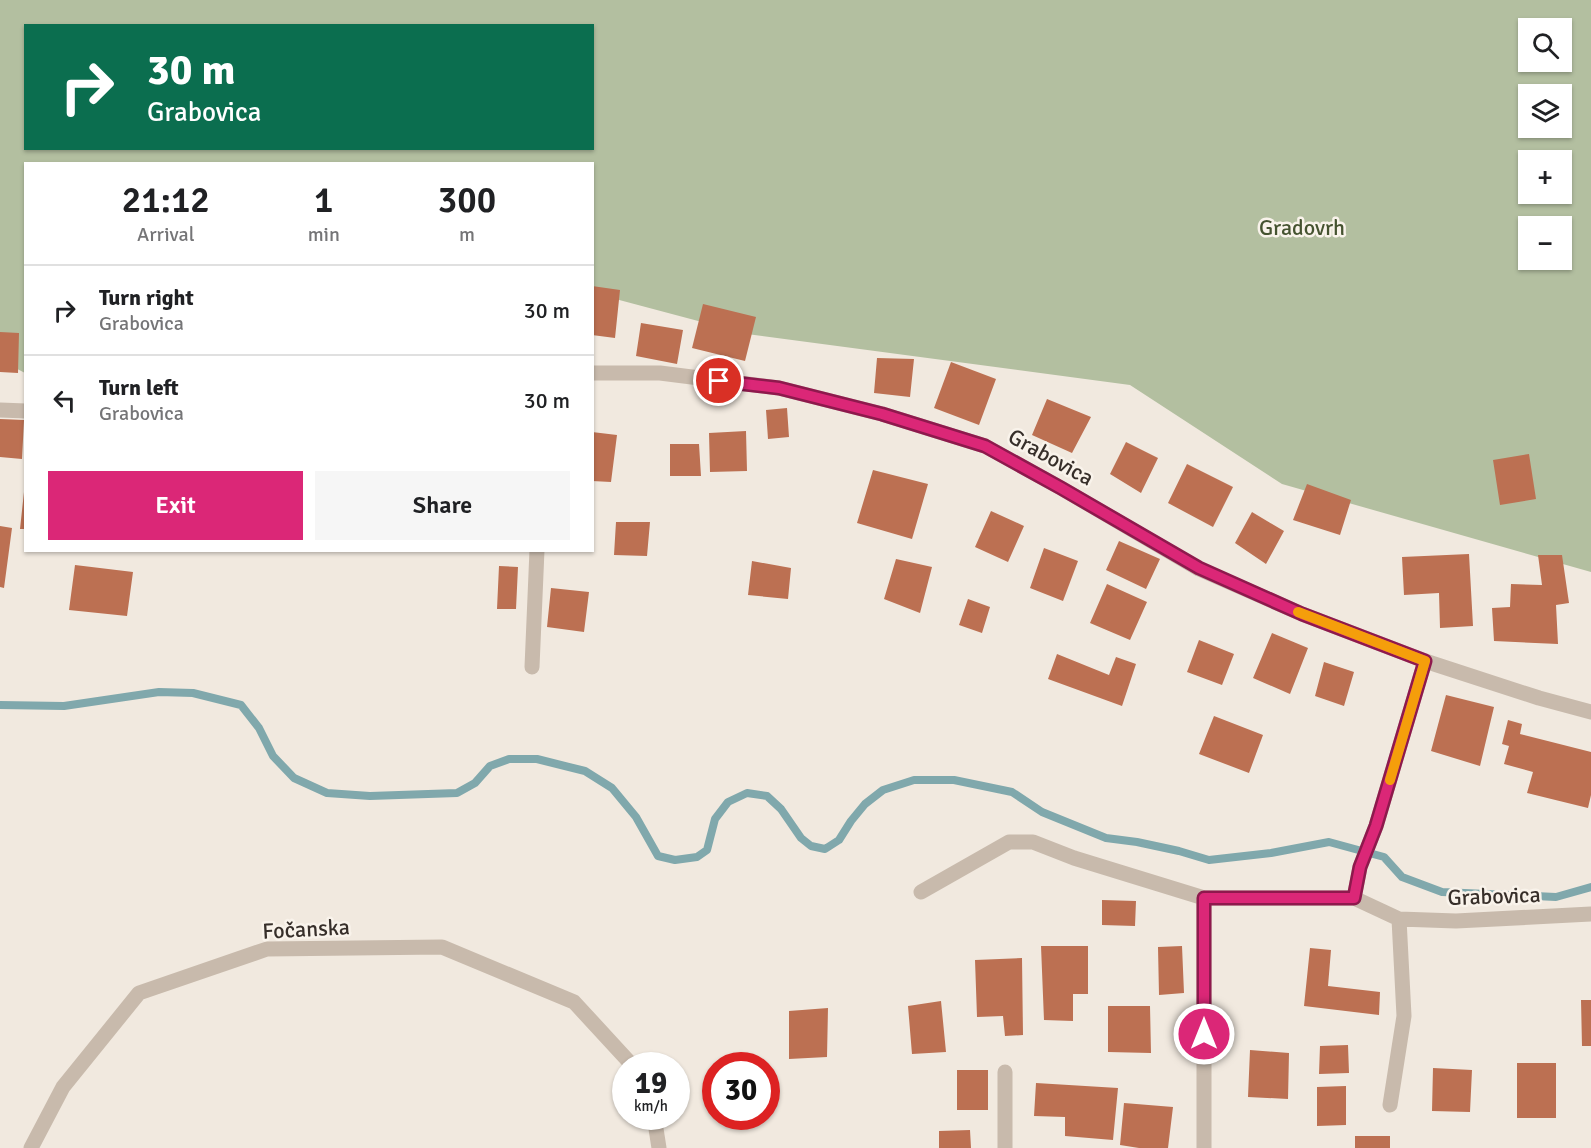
<!DOCTYPE html>
<html lang="en">
<head>
<meta charset="utf-8">
<style>
	body { margin:0; font-family:Signika,sans-serif; background:#f6f6f6; color:#202124; height:100vh; display:flex; flex-direction:column; font-size:22px; white-space:nowrap }
	* { box-sizing:border-box; margin:0 }
	p { font-size:20px; color:#757577 }
	.icon { flex:none; width:33px; height:33px; fill:none; stroke:currentColor; stroke-width:2; stroke-linecap:round; stroke-linejoin:round }
	.map { position:relative; flex:1; overflow:hidden }
	.details { position:absolute; left:24px; top:162px; width:570px; height:390px; display:flex; flex-direction:column; background:#fff; border-radius:0px; box-shadow:0 2px 4px #0004 }
	.details>* { flex:none }
	.guide { position:absolute; left:24px; top:24px; width:570px; height:126px; border-radius:0px; box-shadow:0 2px 4px #0004; background:#0b6e4f; color:#fff; overflow:hidden }
	.fabs { position:absolute; left:1518px; top:18px; display:grid; gap:12px }
	.fabs a { display:grid; place-items:center; width:54px; height:54px; border-radius:0px; background:#fff; box-shadow:0 2px 4px #0004; font-size:30px }
	.speed { position:absolute; left:612px; top:1052px; display:flex; gap:12px; font-size:30px; font-weight:700; text-align:center }
	.speed>* { display:grid; place-content:center; width:78px; height:78px; border-radius:50%; background:#fff; box-shadow:0 2px 4px #0004; line-height:1 }
	.speed small { font-size:15px; font-weight:400 }
	.speed .limit { border:9px solid #d22; background:#fff; color:#111 }
	.pin { position:absolute; display:grid; place-items:center; width:51px; height:51px; color:#fff; margin:-26px; border:3px solid #fff; border-radius:50%; box-shadow:0 2px 6px #0007 }
	.me { position:absolute; width:66px; margin:-33px; rotate:0deg; stroke-linejoin:round; filter:drop-shadow(0 0 4px #0008) }
	.turn { display:flex; align-items:center; gap:21px; height:126px; padding:0 24px; font-size:27px }
	.turn .icon { width:78px; height:78px; stroke-width:2.5 }
	.turn b { display:block; font-size:42px; line-height:51px }
	.eta { display:flex; justify-content:space-evenly; align-items:center; height:102px; text-align:center }
	.eta b { font-size:36px; font-weight:600; line-height:42px }
	.button { display:flex; gap:12px; margin-top:auto; padding:12px 24px }
	.button a { flex:1; height:69px; border-radius:0px; background:#db2777; color:#fff; font-size:24px; font-weight:600; line-height:69px; text-align:center }
	.button a+a { background:#f6f6f6; color:#202124 }
	ul { padding:0; list-style:none }
	li { display:flex; align-items:center; gap:18px; height:90px; padding:0 24px; border-top:2px solid #e0e0e0 }
	li div { flex:1 }
	li b { display:block; font-size:22px }
	li em { font-style:normal }
	.map>svg:first-child { display:block }
	.green { fill:#b3bfa0; fill-rule:evenodd }
	.lines { fill:none; stroke-linecap:round; stroke-linejoin:round }
	.stream { stroke:#80a8ac; stroke-width:8 }
	.building { fill:#bc7052 }
	.minor { stroke:#c8baac; stroke-width:15 }
	.route-casing { stroke:#8e194d; stroke-width:15 }
	.route { stroke:#db2777; stroke-width:10 }
	.slow { stroke:#f59e0b; stroke-width:10 }
	.labels { text-anchor:middle; dominant-baseline:central; stroke-width:5; stroke-linejoin:round; paint-order:stroke }
	.park-label { font-size:22px; fill:#455330; stroke:#f9f3eb }
	.street-label { font-size:22px; fill:#372f2a; stroke:#f9f3eb }
</style>
</head>
<body>
<div class="map">
<svg width="1591" height="1148" viewBox="0 0 1591 1148">
	<rect width="100%" height="100%" fill="#f1e9df"/>
	<!-- green -->
	<path class="green" d="M0,0H1591V572L1282,484L1130,385L747,334L593,293L592,164H26L25,373L0,360ZM26,26H592V148H26ZM1528,28H1562V62H1528ZM1528,94H1562V128H1528ZM1528,160H1562V194H1528ZM1528,226H1562V260H1528Z"/>
	<g class="lines">
		<!-- stream -->
		<path class="stream" d="M0,705L64,706L159,692L193,693L241,705L259,728L273,756L294,778L327,793L370,796L457,793L475,783L490,766L509,759H537L585,771L612,788L636,817L658,856L675,860L697,857L707,850L715,819L728,802L747,793L767,796L781,809L801,838L811,846L825,849L839,840L851,821L865,804L883,790L914,780H954L1012,792L1042,812L1106,838L1137,842L1179,851L1209,860L1271,853L1329,842L1384,857L1402,877L1442,892L1556,897L1591,887"/>
	</g>
	<!-- building -->
	<path class="building" d="M592,286L620,290L615,338L592,335Z
		M703,304L756,317L745,361L692,348Z
		M641,323L683,330L677,364L636,356Z
		M0,332L19,333L18,373L0,372Z
		M877,358L914,359L910,397L874,393Z
		M951,362L996,379L979,425L934,408Z
		M1047,399L1091,417L1072,453L1032,435Z
		M787,408L789,437L768,439L766,410Z
		M0,419L24,420L22,459L0,457Z
		M746,431L747,471L710,472L709,433Z
		M592,432L617,435L611,482L592,481Z
		M1126,442L1158,458L1141,493L1110,474Z
		M670,444H699L701,476H670Z
		M1529,454L1536,499L1500,505L1493,460Z
		M1187,464L1233,487L1213,527L1168,503Z
		M873,470L928,484L912,539L857,523Z
		M1307,484L1351,500L1340,535L1293,520Z
		M24,492H26V529H20Z
		M991,511L1024,526L1008,562L975,547Z
		M1252,512L1284,531L1266,564L1235,543Z
		M616,522H650L647,556L614,555Z
		M0,526L12,528L4,588L0,587Z
		M1119,541L1160,559L1146,589L1106,570Z
		M1044,548L1078,561L1063,601L1030,588Z
		M1469,554L1473,626L1440,628L1439,593L1404,595L1402,557Z
		M1538,555H1562L1569,603L1556,605L1558,644L1494,641L1492,608L1510,607L1511,584L1542,585Z
		M896,559L932,567L920,613L884,599Z
		M752,561L791,568L788,599L748,595Z
		M75,565L133,572L127,616L69,610Z
		M499,566L518,567L516,609H497Z
		M1107,584L1147,602L1130,640L1090,623Z
		M551,588L589,592L584,632L547,627Z
		M968,599L990,607L982,633L959,625Z
		M1272,633L1308,648L1290,694L1253,678Z
		M1199,640L1234,654L1222,685L1187,672Z
		M1057,654L1109,675L1116,657L1136,664L1122,706L1048,679Z
		M1324,662L1354,672L1344,706L1315,696Z
		M1446,695L1494,707L1480,766L1431,751Z
		M1214,716L1263,735L1249,773L1199,754Z
		M1508,720L1522,724L1520,734L1591,752V795L1588,808L1527,793L1533,772L1504,764L1509,746L1502,744Z
		M1102,900L1136,901L1135,926L1102,925Z
		M1041,946H1088V994H1073V1021L1044,1020Z
		M1182,946L1184,993L1159,995L1158,947Z
		M1310,948L1331,950L1328,986L1380,992L1379,1015L1304,1006Z
		M1022,958L1023,1035L1005,1036L1003,1016L977,1017L975,960Z
		M1581,1000H1591V1046H1582Z
		M941,1001L946,1052L912,1054L908,1006Z
		M1108,1006H1150L1151,1053L1108,1052Z
		M828,1008L827,1057L789,1059V1011Z
		M1348,1045L1349,1073L1319,1074L1320,1046Z
		M1250,1050L1289,1053L1288,1099L1248,1097Z
		M1517,1063H1556V1118H1517Z
		M1433,1068L1472,1070L1470,1112L1432,1111Z
		M957,1070H988V1110H957Z
		M1036,1083L1118,1088L1113,1140L1065,1136V1117L1034,1116Z
		M1346,1086V1125L1317,1126V1087Z
		M1124,1103L1173,1107L1168,1148H1139L1120,1145Z
		M970,1130L971,1148H939V1131Z
		M1355,1136H1390V1148H1355Z"/>
	<g class="lines">
		<!-- minor -->
		<path class="minor" d="M592,373H660L779,388L882,414L985,446L1061,488L1199,569L1302,614L1425,661L1539,698L1591,712
			M0,410L26,411
			M532,667L537,550
			M921,892L1009,842H1033L1074,858L1204,898H1354L1360,867L1376,826L1425,661
			M1354,898L1399,919L1404,1016L1390,1105
			M1399,919L1456,921L1591,914
			M654,1116L659,1148
			M31,1148L63,1087L139,993L267,949L442,947L574,1002L632,1065
			M1005,1148V1072
			M1204,1148V898"/>
	</g>
	<g class="lines">
		<defs>
			<path id="route" d="M719,381L779,388L882,414L985,446L1061,488L1199,568L1302,614L1425,661L1376,826L1360,867L1354,898H1204V1034"/>
		</defs>
		<!-- route casing -->
		<use href="#route" class="route-casing"/>
		<!-- route -->
		<use href="#route" class="route"/>
		<!-- slow -->
		<path class="slow" d="M1298,612L1425,661L1390,780"/>
	</g>
	<g class="labels">
		<!-- park labels -->
		<g class="park-label">
			<text x="1302" y="227">Gradovrh</text>
		</g>
		<!-- street labels -->
		<g class="street-label">
			<text transform="translate(1051 457) rotate(29)">Grabovica</text>
			<text transform="translate(1494 896) rotate(-2)">Grabovica</text>
			<text transform="translate(306 929) rotate(-3)">Fočanska</text>
		</g>
	</g>
</svg>
<div class="fabs">
<a><svg class="icon" aria-label="search" viewBox="0 0 24 24"><circle cx="10" cy="10" r="6"/><path d="M15 15l6 6"/></svg></a>
<a><svg class="icon" aria-label="layers" viewBox="0 0 24 24"><path d="M12 4l9 5-9 5-9-5zM3 14l9 5 9-5"/></svg></a>
<a>+</a>
<a>−</a>
</div>
<div class="speed"><div>19<small>km/h</small></div><div class="limit">30</div></div>
<div class="pin" style="left:719px;top:381px;background:#d93025"><svg class="icon" aria-label="arrive" viewBox="0 0 24 24"><path d="M6 21V4h12l-3 4 3 4H6"/></svg></div>
<svg class="me" style="left:1204px;top:1034px" viewBox="-20 -20 40 40"><circle r="17" fill="#db2777" stroke="#fff" stroke-width="3"/><path d="M0-11L8 9 0 5-8 9z" fill="#fff"/></svg>
<div class="guide">
<div class="turn"><svg class="icon" aria-label="right" viewBox="0 0 24 24"><path d="M7 20v-9h11M14 6l5 5-5 5"/></svg><div><b>30 m</b>Grabovica</div></div>
</div>
<section class="details">
<div class="eta">
<div><b>21:12</b><p>Arrival</p></div>
<div><b>1</b><p>min</p></div>
<div><b>300</b><p>m</p></div>
</div>
<ul>
<li><svg class="icon" aria-label="right" viewBox="0 0 24 24"><path d="M7 20v-9h11M14 6l5 5-5 5"/></svg><div><b>Turn right</b><p>Grabovica</p></div><em>30 m</em></li>
<li><svg class="icon" aria-label="left" viewBox="0 0 24 24"><path d="M17 20v-9H6M10 6l-5 5 5 5"/></svg><div><b>Turn left</b><p>Grabovica</p></div><em>30 m</em></li>
</ul>
<div class="button"><a>Exit</a><a>Share</a></div>
</section>
</div>
</body>
</html>
